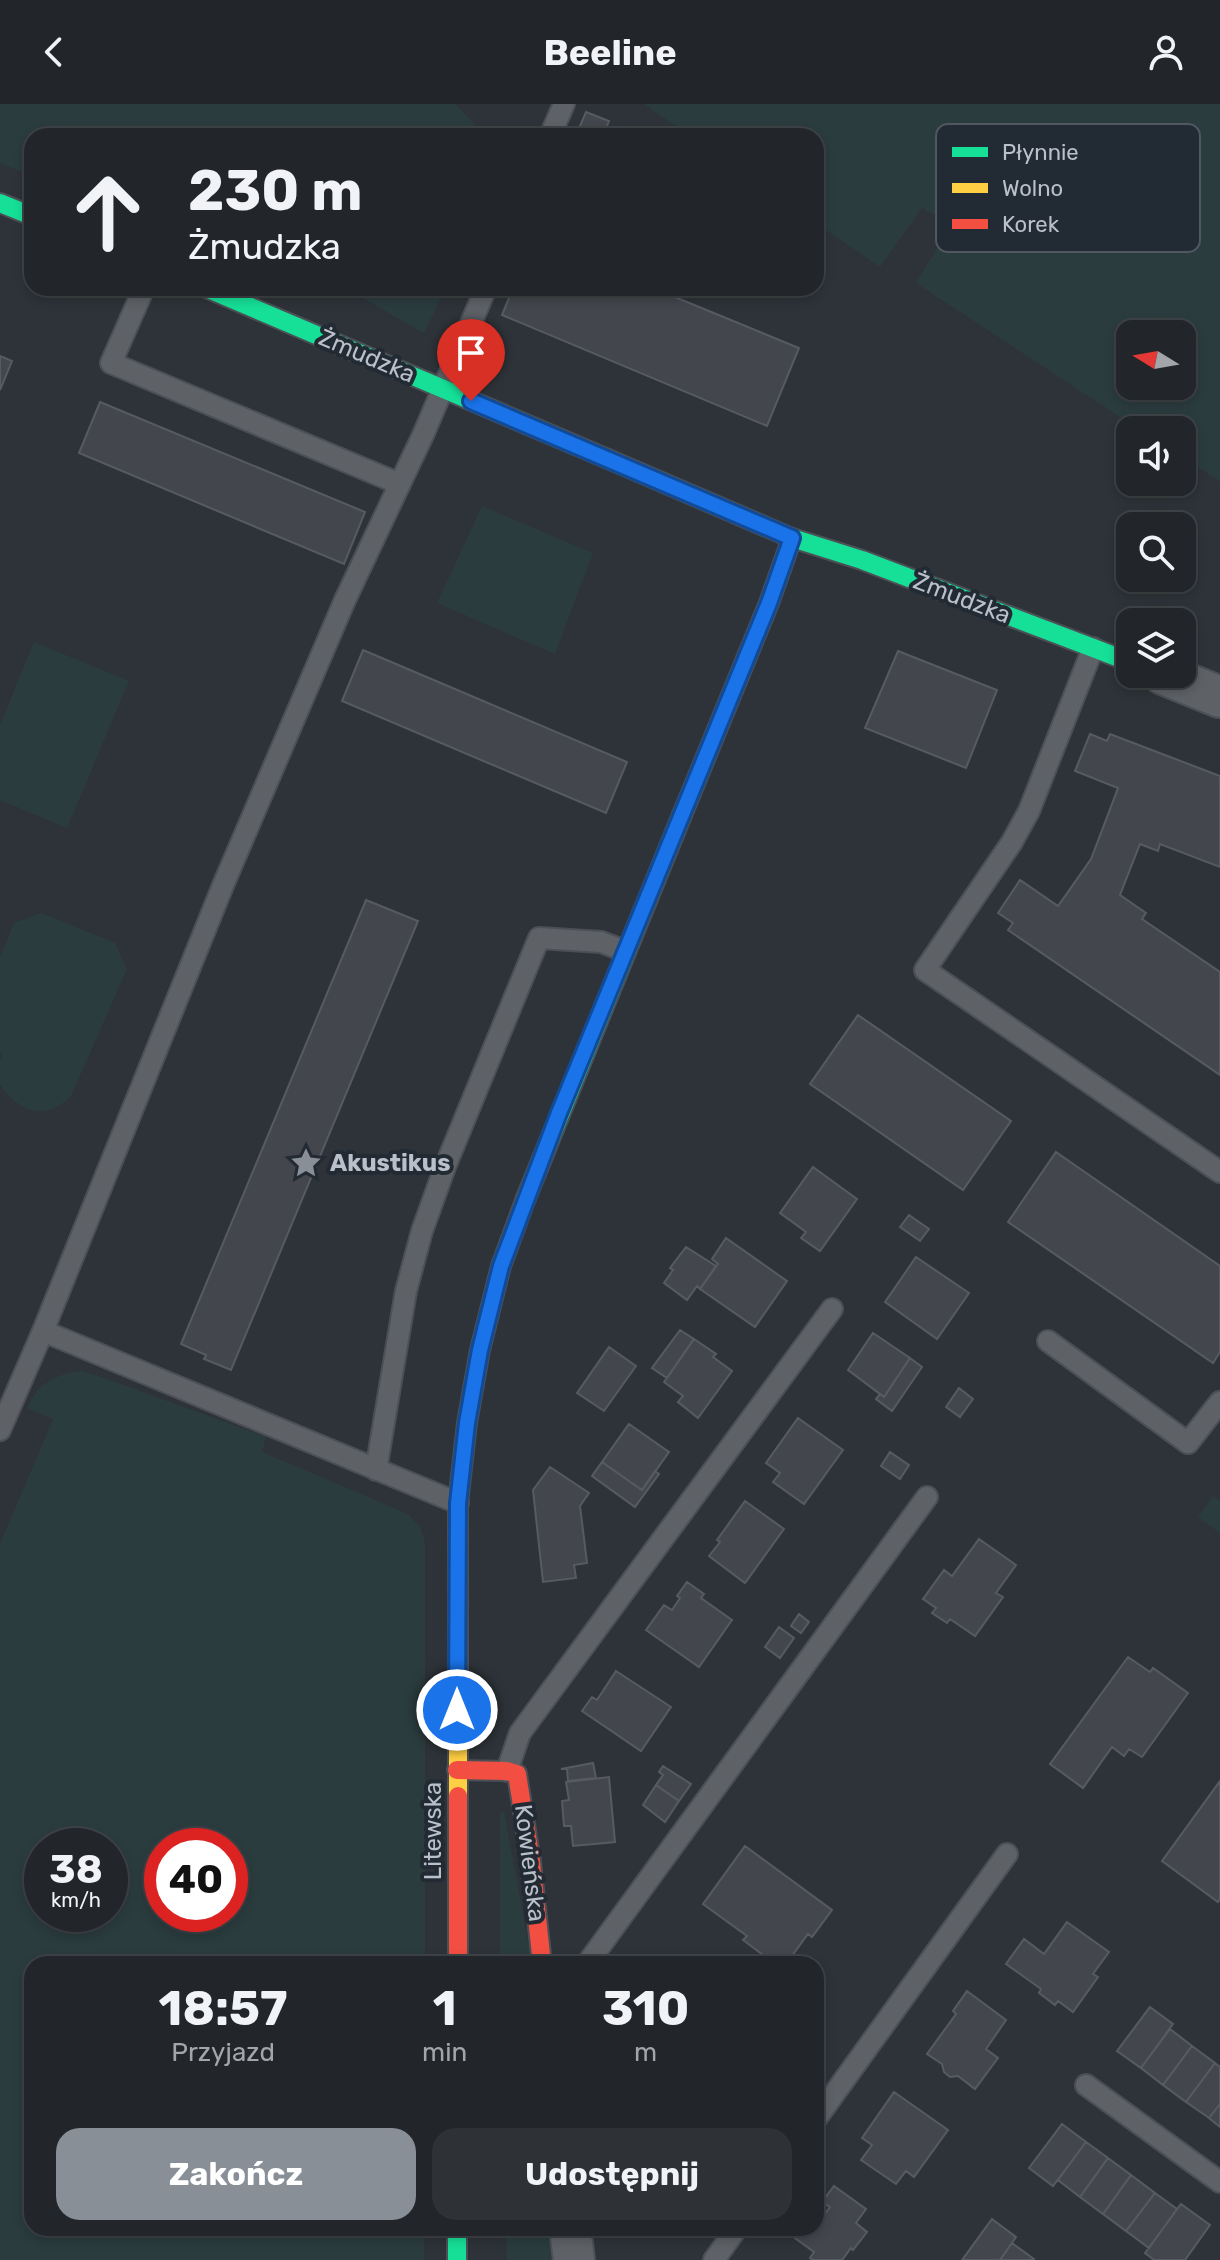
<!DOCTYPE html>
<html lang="pl">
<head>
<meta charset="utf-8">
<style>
	body { margin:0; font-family:Rubik,sans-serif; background:#2e3237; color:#f1f3f6; height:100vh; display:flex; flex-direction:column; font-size:30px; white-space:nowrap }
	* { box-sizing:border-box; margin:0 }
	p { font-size:26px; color:#a2a5a9 }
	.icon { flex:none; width:44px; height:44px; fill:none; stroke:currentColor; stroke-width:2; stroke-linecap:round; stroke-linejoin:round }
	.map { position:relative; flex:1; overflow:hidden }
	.side { position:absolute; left:24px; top:1852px; width:800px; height:280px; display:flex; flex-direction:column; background:#22262b; border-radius:24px; box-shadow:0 4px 12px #0003,0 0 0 2px #3f4347 }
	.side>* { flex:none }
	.top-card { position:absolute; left:24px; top:24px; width:800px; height:168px; border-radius:24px; box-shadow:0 4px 12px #0003,0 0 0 2px #3f4347; background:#22262b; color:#f1f3f6; overflow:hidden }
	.needle { width:52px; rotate:281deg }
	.tools { position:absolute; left:1116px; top:216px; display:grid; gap:16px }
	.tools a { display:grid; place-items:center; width:80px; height:80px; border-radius:16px; background:#22262b; box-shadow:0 4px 12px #0003,0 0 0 2px #3f4347; font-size:40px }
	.speed { position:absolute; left:24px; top:1724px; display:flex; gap:16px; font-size:40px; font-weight:700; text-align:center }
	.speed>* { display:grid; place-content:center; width:104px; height:104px; border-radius:50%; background:#22262b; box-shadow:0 4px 12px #0003,0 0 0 2px #3f4347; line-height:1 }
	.speed small { font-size:20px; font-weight:400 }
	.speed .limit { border:12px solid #d22; background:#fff; color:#111 }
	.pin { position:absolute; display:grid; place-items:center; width:68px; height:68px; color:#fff; margin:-82px -34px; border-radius:50% 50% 50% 0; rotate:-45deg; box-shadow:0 0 8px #0007 }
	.pin .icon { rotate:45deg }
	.me { position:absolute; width:88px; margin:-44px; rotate:0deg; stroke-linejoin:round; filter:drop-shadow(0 0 6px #0008) }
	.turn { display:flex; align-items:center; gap:28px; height:168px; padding:0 32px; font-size:36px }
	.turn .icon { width:104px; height:104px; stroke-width:2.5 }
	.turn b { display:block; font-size:56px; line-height:68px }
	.eta { display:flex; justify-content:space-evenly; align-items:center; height:136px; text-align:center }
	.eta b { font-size:48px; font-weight:700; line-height:56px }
	.button { display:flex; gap:16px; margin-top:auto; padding:16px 32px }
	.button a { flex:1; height:92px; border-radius:24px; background:#898f97; color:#fff; font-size:32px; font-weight:700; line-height:92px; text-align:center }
	.button a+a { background:#2e3237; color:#f1f3f6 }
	header { display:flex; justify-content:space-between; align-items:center; height:104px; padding:0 32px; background:#22262b; font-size:36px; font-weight:700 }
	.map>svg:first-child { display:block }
	.green { fill:#2b3c3e; fill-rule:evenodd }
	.building { fill:#43474d; stroke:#575b61; stroke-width:2 }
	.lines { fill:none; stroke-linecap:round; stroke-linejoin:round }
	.lane-casing { stroke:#4c5056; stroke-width:24 }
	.street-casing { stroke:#4c5056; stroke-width:44 }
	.fast-casing { stroke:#4c5056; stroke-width:22 }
	.slow-casing { stroke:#4c5056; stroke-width:22 }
	.jam-casing { stroke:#4c5056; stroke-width:22 }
	.lane { stroke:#5e6267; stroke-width:20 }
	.street { stroke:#5e6267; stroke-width:40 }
	.fast { stroke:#16e098; stroke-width:18 }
	.slow { stroke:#ffcf43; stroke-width:18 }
	.jam { stroke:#f24e42; stroke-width:18 }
	.route-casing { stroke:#114b97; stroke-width:20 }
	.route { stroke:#1a73e8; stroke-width:14 }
	.labels { text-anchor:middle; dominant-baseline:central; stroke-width:8; stroke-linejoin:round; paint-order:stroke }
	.street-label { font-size:24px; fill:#bac0c9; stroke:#222a34 }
	.poi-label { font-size:24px; font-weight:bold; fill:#bac0c9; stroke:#222a34; text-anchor:start }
	.key { fill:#222a34; stroke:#505761; stroke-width:2 }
	.key-label { font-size:22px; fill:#bac0c9 }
</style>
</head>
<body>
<header><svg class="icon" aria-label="back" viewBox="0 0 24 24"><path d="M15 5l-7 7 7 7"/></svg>Beeline<svg class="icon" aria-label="person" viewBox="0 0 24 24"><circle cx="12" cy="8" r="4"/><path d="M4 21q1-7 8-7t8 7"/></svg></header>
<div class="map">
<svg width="1220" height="2156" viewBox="0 0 1220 2156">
	<rect width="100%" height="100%" fill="#2e3339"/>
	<!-- green -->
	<path class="green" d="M0,0H455L481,27L479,32H32V72L0,59Z
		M644,0H1220V377L1182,353V326H1140L916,179L952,120L922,104L880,163L816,119V32H690ZM1130,230H1182V282H1130Z
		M345,184H446L424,229Z
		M482,402L593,449L555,550L437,499Z
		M34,538L129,577L67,724L0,696V621Z
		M41,809L115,839L127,865L71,992C45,1018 19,1008 0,981V958L2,950L0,948V854L14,819Z
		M81,1267L96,1271L266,1333L262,1348L408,1410L421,1424L425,1439V1860H32V2124H424V2156H0V1440L53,1315L27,1304C37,1280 55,1270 81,1267ZM110,1742V1810H42V1742ZM162,1742H230V1810H162Z
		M1213,1392L1220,1397V1429L1198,1413Z
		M504,1707L532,1860H500V1709Z
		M505,2124H557L561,2156H507Z"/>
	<!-- building -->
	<path class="building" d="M586,8L609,17L603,32L576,31Z
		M513,184H653L799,244L767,322L502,211Z
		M0,252L12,257L0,286Z
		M100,298L365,408L344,460L79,349Z
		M363,546L627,658L606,709L342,597Z
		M898,547L997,586L966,664L865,624Z
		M1090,630L1107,637L1110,630L1220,672V763L1160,740L1158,747L1140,740L1120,791L1146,809L1142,815L1220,868V971L1008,826L1013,819L998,809L1020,776L1058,802L1091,755L1118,684L1075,667Z
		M366,796L418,817L231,1266L204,1255L206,1251L181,1240Z
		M858,911L1011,1017L963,1086L810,980Z
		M1056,1048L1220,1162V1248L1213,1259L1008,1118Z
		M813,1063L857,1095L820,1147L801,1134L806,1128L780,1109Z
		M909,1111L929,1125L920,1137L900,1123Z
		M726,1134L787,1177L755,1223L700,1185L718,1160L712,1155Z
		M686,1143L716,1162L700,1185L697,1182L687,1196L664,1179L673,1166L670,1164Z
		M916,1153L969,1189L937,1235L885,1198Z
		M680,1226L694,1235L667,1274L652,1264Z
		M873,1229L910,1254L884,1293L848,1266Z
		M694,1235L716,1250L713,1253L732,1267L698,1314L678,1298L683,1292L664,1278Z
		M609,1243L636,1262L604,1307L577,1289Z
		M910,1254L922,1263L892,1307L876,1295L880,1290L884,1293Z
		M959,1284L973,1295L960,1313L946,1303Z
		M798,1314L843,1346L804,1400L773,1378L780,1369L766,1359Z
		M629,1320L669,1348L642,1386L602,1358Z
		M890,1348L909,1361L900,1375L881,1362Z
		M602,1358L642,1386L655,1367L659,1370L635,1403L592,1372Z
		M550,1363L589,1389L580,1402L587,1459L574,1461L576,1474L543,1478L533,1386Z
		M745,1397L784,1425L745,1479L709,1452L720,1438L717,1436Z
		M979,1435L1016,1461L996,1489L1003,1493L975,1532L950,1515L947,1519L932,1509L936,1504L923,1495L944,1466L952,1472Z
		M687,1478L704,1490L701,1494L732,1516L699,1563L646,1526L664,1501L672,1506L680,1494L677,1492Z
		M799,1510L809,1518L801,1529L791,1522Z
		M779,1523L794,1534L780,1554L765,1543Z
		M1128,1553L1150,1568L1153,1564L1188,1589L1142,1653L1129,1645L1124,1652L1112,1643L1083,1684L1050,1660Z
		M616,1567L671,1603L641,1647L582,1607L592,1593L597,1596Z
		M593,1659L596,1674L568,1677L567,1665H561Z
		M663,1662L691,1680L679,1697L656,1681L663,1671L659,1668Z
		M609,1673L615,1738L573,1742L571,1722H564L562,1697L569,1696L566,1678Z
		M1220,1677V1795L1218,1798L1162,1757Z
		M656,1681L679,1697L665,1718L643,1701Z
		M745,1742L832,1806L812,1833L808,1830L786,1860H775L743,1836L747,1832L703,1800Z
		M1067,1818L1109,1848L1093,1870L1098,1873L1073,1908L1058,1897L1055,1901L1039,1889L1041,1885L1006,1860L1024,1835L1044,1850Z
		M967,1887L1006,1916L986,1945L998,1954L975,1985L958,1972L950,1973L944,1968L942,1960L927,1950L956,1910L953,1907Z
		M1150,1903L1173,1920L1141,1964L1117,1947Z
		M1170,1925L1192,1942L1163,1981L1141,1964Z
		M1192,1942L1215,1959L1186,1998L1163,1981Z
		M1215,1959L1220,1963V2000L1209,2014L1186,1998Z
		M894,1988L948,2026L914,2073L906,2067L896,2080L861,2056L872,2041L862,2034Z
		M1220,2000V2023L1209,2014Z
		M1062,2020L1086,2038L1053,2082L1029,2064Z
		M1086,2038L1108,2054L1080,2093L1058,2076Z
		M1108,2054L1131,2071L1103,2110L1080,2093Z
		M1131,2071L1155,2089L1126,2127L1103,2110Z
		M834,2082L866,2105L856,2119L867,2128L853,2146L851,2144L842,2156H813L810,2154L814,2148L792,2132L797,2124H816V2116L819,2118L830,2103L822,2098Z
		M1155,2089L1177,2105L1149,2144L1126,2127Z
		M1181,2100L1210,2121L1185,2156H1154L1145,2149Z
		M992,2115L1016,2133L1000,2156H962Z
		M1012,2139L1034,2155L1033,2156H1000Z"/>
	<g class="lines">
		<defs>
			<path id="lane" d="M550,32L564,0
				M144,184L111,259L400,380
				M1093,544L1029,707L1012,738L925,866L1220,1068
				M43,1227L224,779L345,496L423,331L486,184
				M1048,1237L1188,1339L1220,1298
				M0,1326L43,1227L458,1399
				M376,1366L406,1187L422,1127L445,1063L539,834L601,838L625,847
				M507,1667L520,1629L832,1205
				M587,1860L927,1393
				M1086,1981L1220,2078
				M816,2015L1007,1750
				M714,2156L737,2124"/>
			<path id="street" d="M1163,570L1220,593
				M570,2124L574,2156"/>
			<path id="fast" d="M0,99L32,112
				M206,184L608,355
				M792,434L862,456L1130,558
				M526,1094L682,711
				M457,2124V2156"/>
			<path id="slow" d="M608,355L792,434L769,499L682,711
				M458,1692V1399L467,1319L480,1246L501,1162L526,1094"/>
			<path id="jam" d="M457,1666L507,1667L517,1670L531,1758L542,1860
				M458,1692V1860"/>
		</defs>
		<!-- lane casing -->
		<use href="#lane" class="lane-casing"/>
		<!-- street casing -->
		<use href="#street" class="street-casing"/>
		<!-- fast casing -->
		<use href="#fast" class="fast-casing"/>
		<!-- slow casing -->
		<use href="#slow" class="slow-casing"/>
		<!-- jam casing -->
		<use href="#jam" class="jam-casing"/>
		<!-- lane -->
		<use href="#lane" class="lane"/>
		<!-- street -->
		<use href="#street" class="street"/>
		<!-- fast -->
		<use href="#fast" class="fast"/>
		<!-- slow -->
		<use href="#slow" class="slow"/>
		<!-- jam -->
		<use href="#jam" class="jam"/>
	</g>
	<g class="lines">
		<defs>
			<path id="route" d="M457,1606L458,1399L467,1319L480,1246L501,1162L559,1009L769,499L792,434L471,297"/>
		</defs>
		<!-- route casing -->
		<use href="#route" class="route-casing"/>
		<!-- route -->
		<use href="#route" class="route"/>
	</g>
	<!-- icons -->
	<defs>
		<symbol id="sight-bare" viewBox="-9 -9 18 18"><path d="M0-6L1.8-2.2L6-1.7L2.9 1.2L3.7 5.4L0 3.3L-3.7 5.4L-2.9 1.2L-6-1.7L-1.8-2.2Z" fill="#898f97" stroke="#222a34" stroke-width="2.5" paint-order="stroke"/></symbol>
	</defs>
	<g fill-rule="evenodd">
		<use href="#sight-bare" x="284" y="1037" width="44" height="44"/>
	</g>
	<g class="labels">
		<!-- street labels -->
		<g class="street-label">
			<text transform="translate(367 252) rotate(23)">Żmudzka</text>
			<text transform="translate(962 494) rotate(21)">Żmudzka</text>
			<text transform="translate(433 1727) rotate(-90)">Litewska</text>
			<text transform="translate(530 1759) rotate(83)">Kowieńska</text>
		</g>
		<!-- poi labels -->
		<g class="poi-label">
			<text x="330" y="1059">Akustikus</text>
		</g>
	</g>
	<!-- legend -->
	<rect x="936" y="20" width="264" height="128" rx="12" class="key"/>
	<rect x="952" y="43" width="36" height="10" fill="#16e098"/>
	<rect x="952" y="79" width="36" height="10" fill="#ffcf43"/>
	<rect x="952" y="115" width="36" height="10" fill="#f24e42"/>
	<g class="key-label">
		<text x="1002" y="56">Płynnie</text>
		<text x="1002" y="92">Wolno</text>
		<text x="1002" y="128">Korek</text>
	</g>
</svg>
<div class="tools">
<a><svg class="needle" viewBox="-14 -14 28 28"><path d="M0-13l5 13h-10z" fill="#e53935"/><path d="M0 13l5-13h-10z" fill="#a2a5a9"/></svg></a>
<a><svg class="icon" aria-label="sound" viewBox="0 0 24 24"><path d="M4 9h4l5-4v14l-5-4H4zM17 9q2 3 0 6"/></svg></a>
<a><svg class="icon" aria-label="search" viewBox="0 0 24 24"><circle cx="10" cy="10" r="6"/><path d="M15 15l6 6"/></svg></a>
<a><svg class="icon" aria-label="layers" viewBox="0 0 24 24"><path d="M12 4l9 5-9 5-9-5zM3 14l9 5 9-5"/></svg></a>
</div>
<div class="speed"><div>38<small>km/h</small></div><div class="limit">40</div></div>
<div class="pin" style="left:471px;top:297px;background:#d93025"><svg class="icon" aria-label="arrive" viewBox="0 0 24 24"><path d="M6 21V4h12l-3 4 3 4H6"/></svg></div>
<svg class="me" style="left:457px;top:1606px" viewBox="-20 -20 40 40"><circle r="17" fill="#1a73e8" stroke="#fff" stroke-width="3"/><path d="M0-11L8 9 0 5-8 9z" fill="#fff"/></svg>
<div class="top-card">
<div class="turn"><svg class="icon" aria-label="ahead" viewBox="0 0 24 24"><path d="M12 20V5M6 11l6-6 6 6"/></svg><div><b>230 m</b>Żmudzka</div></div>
</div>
<section class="side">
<div class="eta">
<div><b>18:57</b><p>Przyjazd</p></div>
<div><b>1</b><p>min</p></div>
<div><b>310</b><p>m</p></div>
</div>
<div class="button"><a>Zakończ</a><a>Udostępnij</a></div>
</section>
</div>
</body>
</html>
